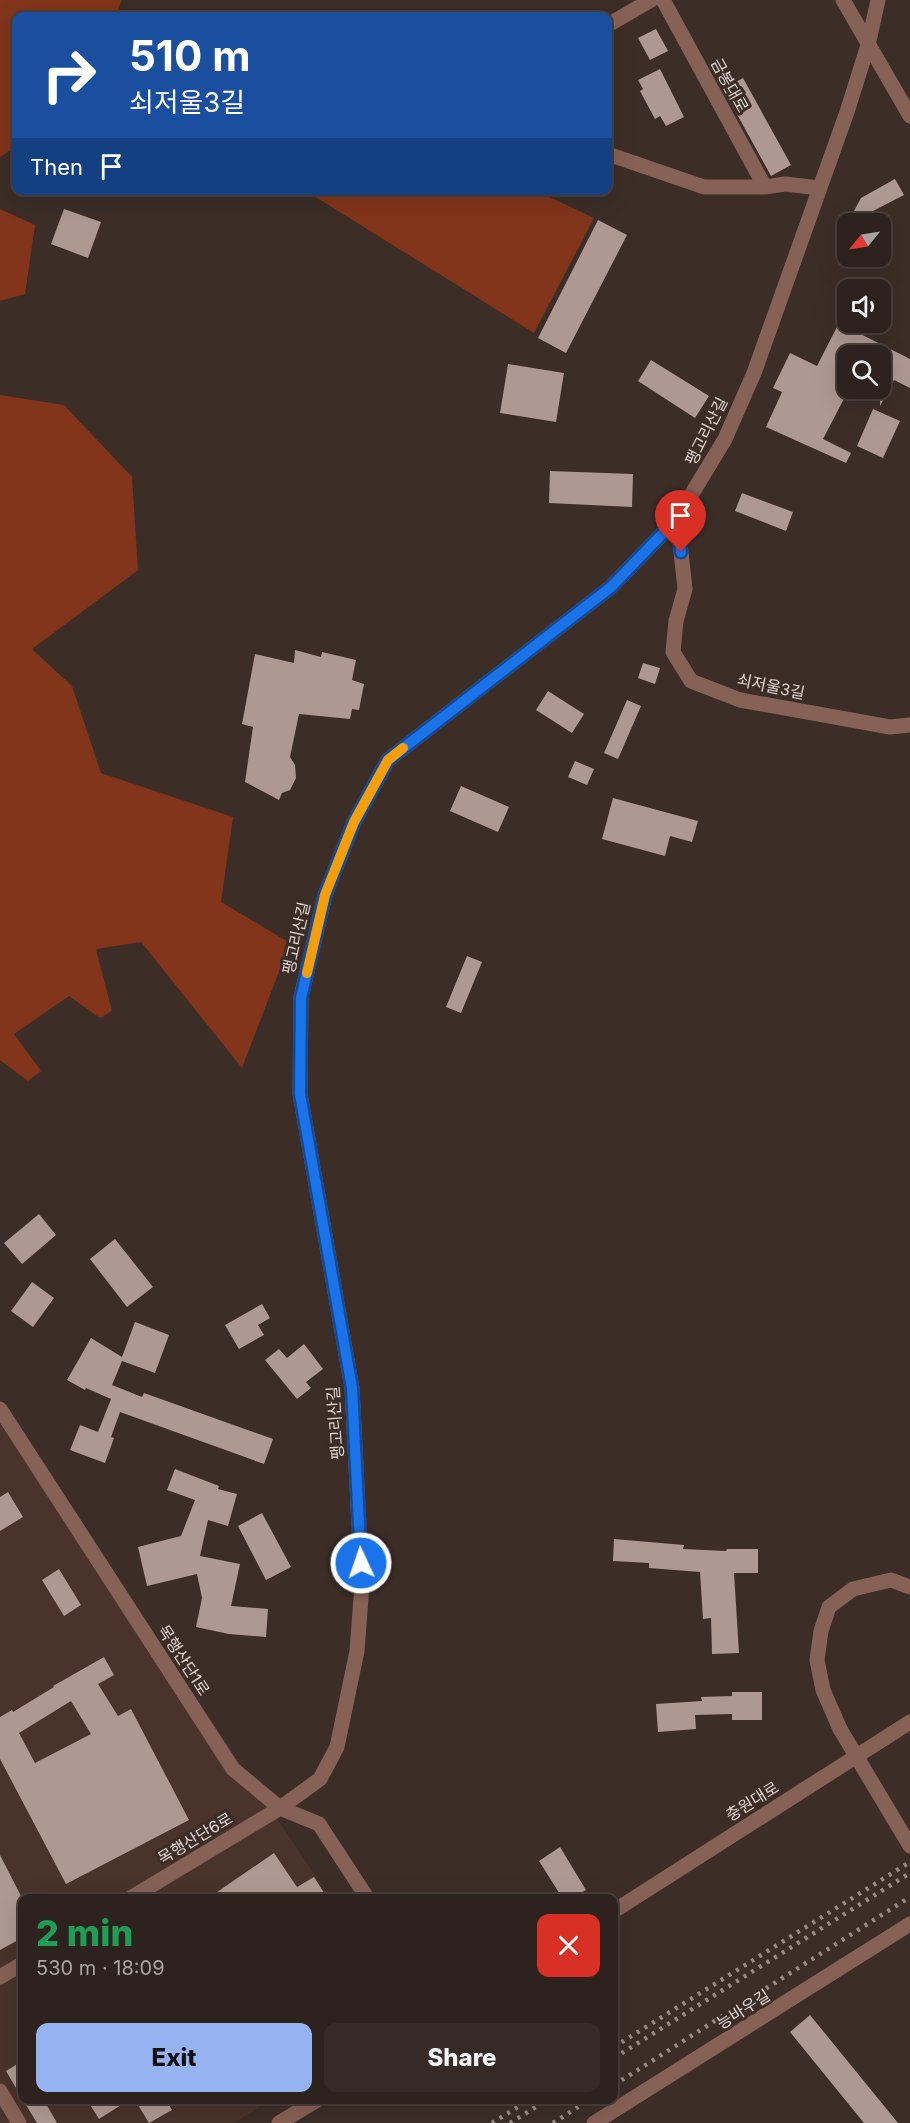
<!DOCTYPE html>
<html lang="en">
<head>
<meta charset="utf-8">
<style>
	body { margin:0; font-family:Inter,"Noto Sans KR",sans-serif; background:#352a26; color:#f1f3f6; height:100vh; display:flex; flex-direction:column; font-size:22px; white-space:nowrap }
	* { box-sizing:border-box; margin:0 }
	p { font-size:20px; color:#a7a4a4 }
	.icon { flex:none; width:33px; height:33px; fill:none; stroke:currentColor; stroke-width:2; stroke-linecap:round; stroke-linejoin:round }
	.map { position:relative; flex:1; overflow:hidden }
	.panel { position:absolute; left:18px; top:1894px; width:600px; height:210px; display:flex; flex-direction:column; background:#2d221d; border-radius:12px; box-shadow:0 6px 24px #0002,0 0 0 2px #483f3b }
	.panel>* { flex:none }
	.guide { position:absolute; left:12px; top:12px; width:600px; height:183px; border-radius:12px; box-shadow:0 6px 24px #0002,0 0 0 2px #483f3b; background:#1a4fa0; color:#fff; overflow:hidden }
	.needle { width:39px; rotate:240deg }
	.fabs { position:absolute; left:837px; top:213px; display:grid; gap:12px }
	.fabs a { display:grid; place-items:center; width:54px; height:54px; border-radius:12px; background:#2d221d; box-shadow:0 6px 24px #0002,0 0 0 2px #483f3b; font-size:30px }
	.pin { position:absolute; display:grid; place-items:center; width:51px; height:51px; color:#fff; margin:-62px -26px; border-radius:50% 50% 50% 0; rotate:-45deg; box-shadow:0 0 6px #0007 }
	.pin .icon { rotate:45deg }
	.me { position:absolute; width:66px; margin:-33px; rotate:357deg; stroke-linejoin:round; filter:drop-shadow(0 0 4px #0008) }
	.turn { display:flex; align-items:center; gap:21px; height:126px; padding:0 18px; font-size:27px }
	.turn .icon { width:78px; height:78px; stroke-width:2.5 }
	.turn b { display:block; font-size:42px; line-height:51px }
	.then { display:flex; align-items:center; height:57px; padding:0 18px; background:#0003; gap:12px; font-size:22px }
	.round { display:grid; place-items:center; flex:none; width:63px; height:63px; border-radius:12px; background:#352a26 }
	.overview { display:flex; align-items:center; justify-content:space-between; height:102px; padding:0 18px }
	h1 { font-size:36px; font-weight:800; line-height:45px; color:#1e9e55 }
	.cta { display:flex; gap:12px; margin-top:auto; padding:12px 18px }
	.cta a { flex:1; height:69px; border-radius:12px; background:#95b2f1; color:#111; font-size:24px; font-weight:800; line-height:69px; text-align:center }
	.cta a+a { background:#352a26; color:#f1f3f6 }
	.map>svg:first-child { display:block }
	.built { fill:#49332b }
	.green { fill:#82351a }
	.building { fill:#ad9992; fill-rule:evenodd }
	.lines { fill:none; stroke-linecap:round; stroke-linejoin:round }
	.minor { stroke:#866155; stroke-width:15 }
	.rail { stroke:#978b86; stroke-width:4.5; stroke-dasharray:3 6; stroke-linecap:butt }
	.minor-bridge { stroke:#866155; stroke-width:15 }
	.route-casing { stroke:#114b97; stroke-width:15 }
	.route { stroke:#1a73e8; stroke-width:10 }
	.slow { stroke:#f59e0b; stroke-width:10 }
	.labels { text-anchor:middle; dominant-baseline:central; stroke-width:6; stroke-linejoin:round; paint-order:stroke }
	.street-label { font-size:16px; fill:#e0d5d2; stroke:#3c2d27 }
</style>
</head>
<body>
<div class="map">
<svg width="910" height="2123" viewBox="0 0 910 2123">
	<rect width="100%" height="100%" fill="#3c2d27"/>
	<!-- built -->
	<path class="built" d="M0,1406L331,1899H22V2100H271L234,2123H0Z"/>
	<!-- green -->
	<path class="green" d="M0,0H122L115,16H16V147L0,157Z
		M306,191H537L594,218L534,333Z
		M0,209L35,225L25,294L0,301Z
		M0,395L64,405L132,477L138,570L32,649L72,686L101,773L233,817L221,902L290,943L242,1068L141,942L96,949L112,1011L100,1018L69,996L14,1034L41,1071L28,1081L0,1060Z"/>
	<!-- building -->
	<path class="building" d="M656,29L668,51L650,60L638,38Z
		M660,69L684,117L666,126L660,116L655,119L640,91L643,89L638,80Z
		M743,78L791,165L771,176L723,89Z
		M895,179L904,195L873,211L867,224H847L861,198Z
		M64,209L101,222L88,258L51,244Z
		M598,220L627,235L566,353L538,338Z
		M839,323L910,359V388L894,380L880,406V356H848V391L823,439L851,453L846,463L766,427L782,392L773,388L790,353L817,366Z
		M651,360L709,396L695,418L638,381Z
		M508,364L564,373L556,422L500,413Z
		M873,409L900,421L883,458L857,446Z
		M550,471L633,474L632,507L549,503Z
		M742,493L793,512L786,531L735,511Z
		M295,650L321,657L322,652L356,660L352,680L364,684L359,710L352,709L350,719L299,714L290,757L295,765L296,778L290,790L282,793L279,800L245,782L253,727L242,724L255,654L294,663Z
		M643,663L660,668L655,684L638,678Z
		M548,691L584,714L572,733L536,710Z
		M627,700L641,706L618,759L604,753Z
		M575,761L594,769L587,785L568,777Z
		M461,786L509,807L498,832L450,811Z
		M613,798L698,821L692,842L670,836L665,856L602,839Z
		M467,956L482,962L461,1013L446,1007Z
		M39,1214L56,1235L22,1264L4,1243Z
		M115,1239L153,1287L127,1307L90,1259Z
		M32,1282L54,1298L33,1327L11,1311Z
		M262,1304L270,1318L258,1325L264,1335L239,1349L225,1325Z
		M135,1322L169,1335L155,1373L122,1361L112,1385L142,1397L144,1393L273,1439L264,1464L120,1412L111,1437L114,1438L105,1463L70,1450L80,1425L98,1432L111,1399L86,1388L85,1390L67,1380L91,1338L122,1357Z
		M304,1344L323,1369L306,1382L311,1388L297,1399L265,1360L279,1349L287,1358Z
		M175,1469L219,1486L218,1489L237,1494L228,1526L208,1520L200,1556L240,1564L231,1606L268,1609L266,1637L229,1634L196,1627L202,1598L197,1574L147,1586L138,1547L181,1536L195,1500L167,1490Z
		M8,1492L23,1517L0,1531V1497Z
		M262,1513L291,1567L266,1580L238,1526Z
		M614,1539L684,1545L683,1549L726,1551L727,1549H758V1573H734L739,1653L712,1654L711,1618L703,1619L700,1572L649,1568V1563L613,1561Z
		M59,1569L81,1605L64,1616L42,1580Z
		M104,1657L114,1675L98,1684L118,1716L131,1709L189,1820L66,1884L0,1759V1717L12,1710L13,1712L54,1687L53,1686ZM71,1701L91,1734L35,1763L19,1733Z
		M732,1692H762V1720H732V1714L695,1715L696,1729L658,1732L656,1704L702,1701L701,1697L732,1696Z
		M560,1847L586,1890L571,1899H563L539,1861Z
		M274,1853L297,1887L314,1877L328,1899H207Z
		M0,1855L22,1898V1938L0,1950Z
		M810,2015L898,2123H864L790,2032Z
		M22,2061V2098L6,2071Z
		M23,2100H44L57,2123H37Z
		M87,2100H129L99,2119Z
		M135,2100H166L172,2110L149,2123Z"/>
	<g class="lines">
		<!-- minor -->
		<path class="minor" d="M663,0L765,187
			M843,0L910,116
			M608,25L651,0
			M608,154L704,187H765L785,184L820,188
			M677,515L685,589L676,621L673,652L691,681L740,700L890,727L910,725
			M0,1409L233,1769L280,1808L319,1824L368,1899
			M840,1729L823,1690L817,1660L821,1631L829,1607L853,1589L891,1580L910,1587
			M129,1899L280,1808L320,1779L337,1747L357,1651L362,1585L352,1388L300,1094L301,997L325,895L354,822L388,760L611,587L669,527L693,492L725,439L754,373L847,112L868,45L878,0
			M614,1911L910,1722
			M0,1977L22,1964
			M0,2091L19,2123
			M279,2123L317,2100
			M594,2123L910,1924"/>
		<!-- rail -->
		<path class="rail" d="M614,2047L910,1862
			M614,2058L910,1873
			M614,2085L910,1897
			M492,2123L529,2100
			M510,2123L547,2100
			M553,2123L589,2100"/>
		<!-- minor-bridge -->
		<path class="minor-bridge" d="M840,1729L910,1846"/>
	</g>
	<g class="lines">
		<defs>
			<path id="route" d="M361,1563L352,1388L300,1094L301,998L325,895L354,822L388,760L611,587L669,527L677,515L681,552"/>
		</defs>
		<!-- route casing -->
		<use href="#route" class="route-casing"/>
		<!-- route -->
		<use href="#route" class="route"/>
		<!-- slow -->
		<path class="slow" d="M307,973L325,895L354,822L388,760L403,748"/>
	</g>
	<g class="labels">
		<!-- street labels -->
		<g class="street-label">
			<text transform="translate(730 85) rotate(61)">금봉대로</text>
			<text transform="translate(706 431) rotate(-63)">팽고리산길</text>
			<text transform="translate(771 686) rotate(12)">쇠저울3길</text>
			<text transform="translate(296 938) rotate(-77)">팽고리산길</text>
			<text transform="translate(335 1423) rotate(-94)">팽고리산길</text>
			<text transform="translate(184 1660) rotate(57)">목행산단1로</text>
			<text transform="translate(752 1801) rotate(-32)">충원대로</text>
			<text transform="translate(195 1838) rotate(-31)">목행산단6로</text>
			<text transform="translate(743 2009) rotate(-32)">능바우길</text>
		</g>
	</g>
</svg>
<div class="fabs">
<a><svg class="needle" viewBox="-14 -14 28 28"><path d="M0-13l5 13h-10z" fill="#e53935"/><path d="M0 13l5-13h-10z" fill="#a7a4a4"/></svg></a>
<a><svg class="icon" aria-label="sound" viewBox="0 0 24 24"><path d="M4 9h4l5-4v14l-5-4H4zM17 9q2 3 0 6"/></svg></a>
<a><svg class="icon" aria-label="search" viewBox="0 0 24 24"><circle cx="10" cy="10" r="6"/><path d="M15 15l6 6"/></svg></a>
</div>
<div class="pin" style="left:681px;top:552px;background:#d93025"><svg class="icon" aria-label="arrive" viewBox="0 0 24 24"><path d="M6 21V4h12l-3 4 3 4H6"/></svg></div>
<svg class="me" style="left:361px;top:1563px" viewBox="-20 -20 40 40"><circle r="17" fill="#1a73e8" stroke="#fff" stroke-width="3"/><path d="M0-11L8 9 0 5-8 9z" fill="#fff"/></svg>
<div class="guide">
<div class="turn"><svg class="icon" aria-label="right" viewBox="0 0 24 24"><path d="M7 20v-9h11M14 6l5 5-5 5"/></svg><div><b>510 m</b>쇠저울3길</div></div>
<div class="then">Then<svg class="icon" aria-label="arrive" viewBox="0 0 24 24"><path d="M6 21V4h12l-3 4 3 4H6"/></svg></div>
</div>
<section class="panel">
<div class="overview"><div><h1>2 min</h1><p>530 m · 18:09</p></div><a class="round" style="background:#d93025;color:#fff"><svg class="icon" aria-label="close" viewBox="0 0 24 24"><path d="M6 6l12 12M18 6L6 18"/></svg></a></div>
<div class="cta"><a>Exit</a><a>Share</a></div>
</section>
</div>
</body>
</html>
